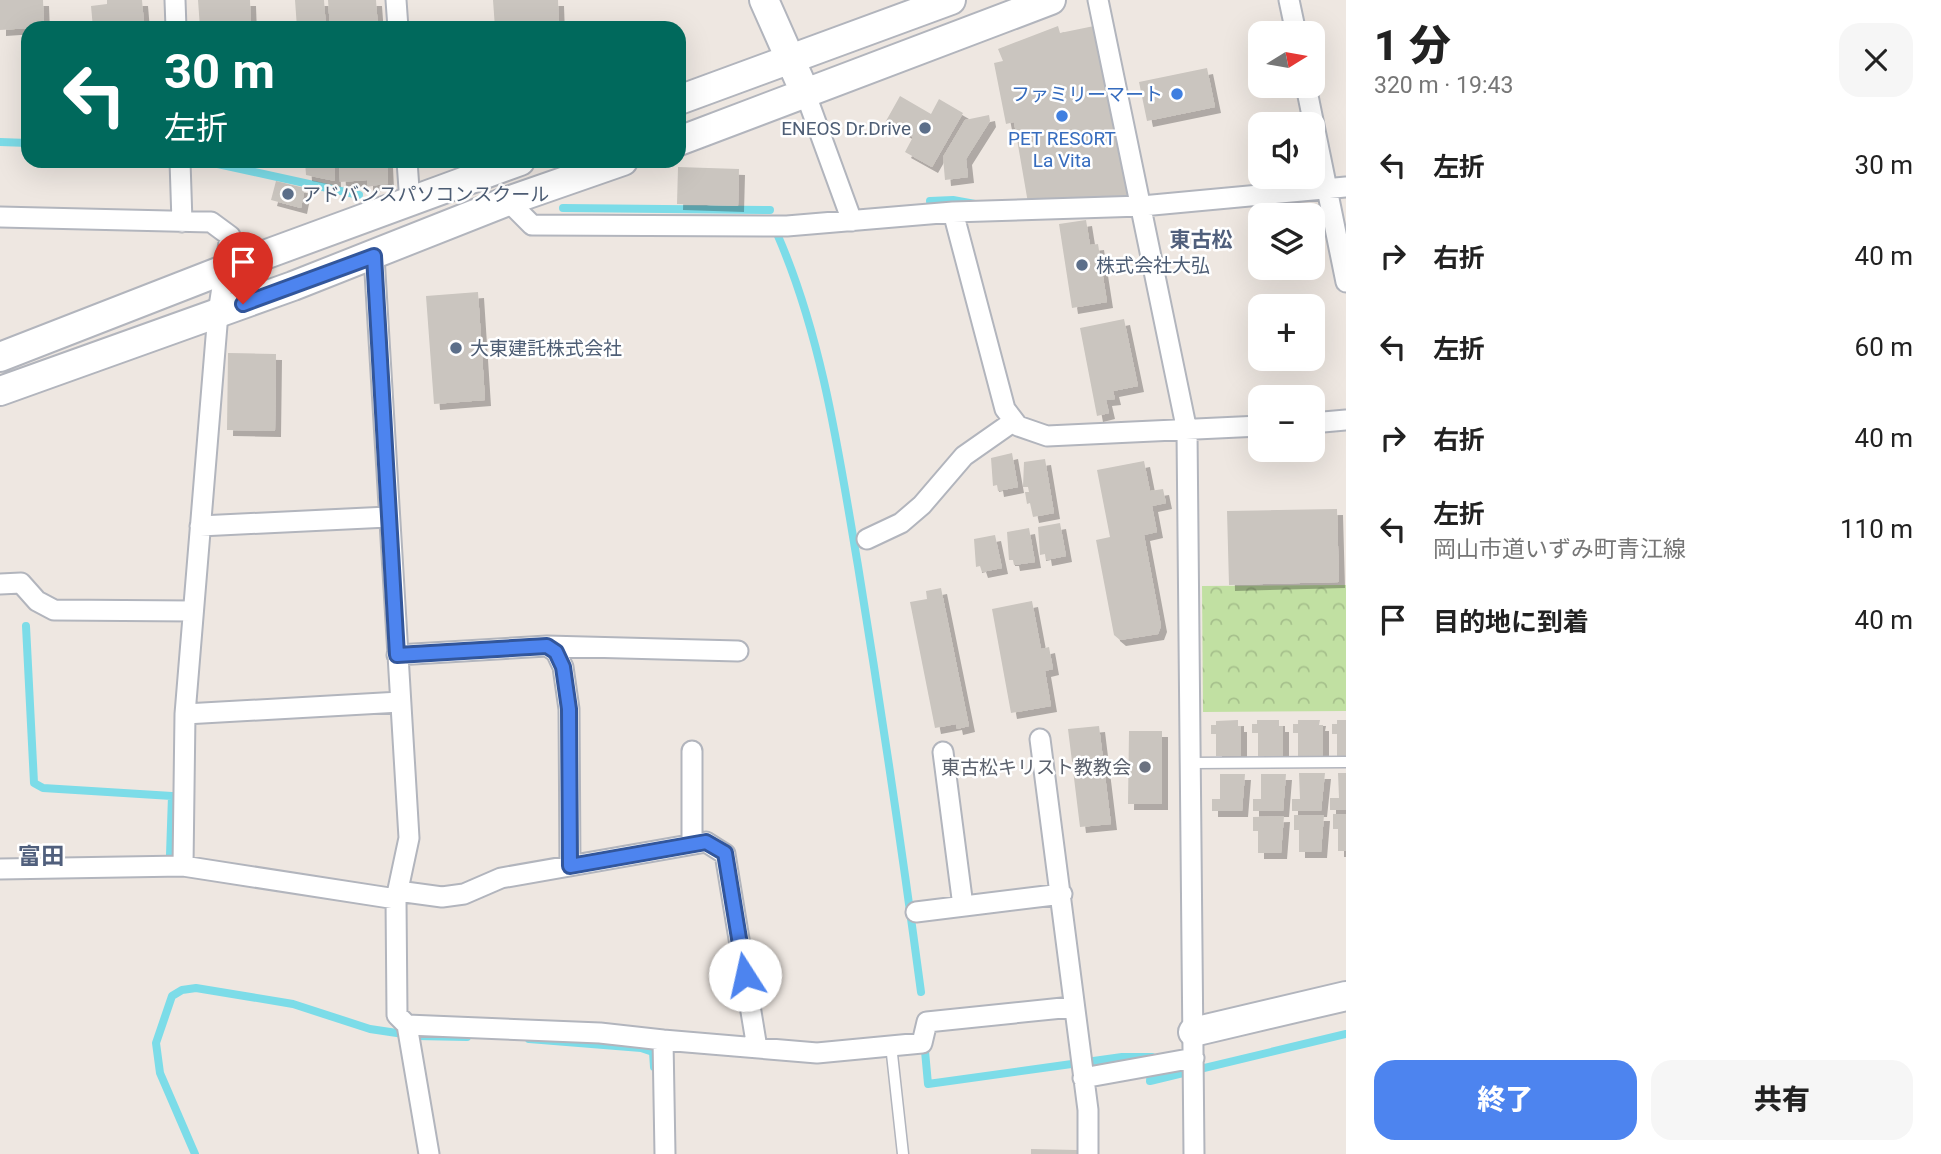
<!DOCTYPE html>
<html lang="ja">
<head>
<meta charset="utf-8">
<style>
	body { margin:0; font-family:Roboto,"Noto Sans JP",sans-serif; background:#f6f6f6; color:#222; height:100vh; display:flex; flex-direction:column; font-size:26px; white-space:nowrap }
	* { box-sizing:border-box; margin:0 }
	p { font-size:23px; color:#767676 }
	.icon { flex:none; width:38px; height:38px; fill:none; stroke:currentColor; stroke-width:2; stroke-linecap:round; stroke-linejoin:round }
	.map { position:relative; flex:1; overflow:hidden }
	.side { display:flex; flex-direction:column; background:#fff; width:595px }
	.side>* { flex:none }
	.hud { position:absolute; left:21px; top:21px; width:665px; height:147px; border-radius:21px; box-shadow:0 7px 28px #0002; background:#00695c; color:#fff; overflow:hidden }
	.needle { width:46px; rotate:79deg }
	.fabs { position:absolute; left:1248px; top:21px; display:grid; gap:14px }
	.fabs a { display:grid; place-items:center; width:77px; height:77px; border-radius:14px; background:#fff; box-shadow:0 7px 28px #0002; font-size:35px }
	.pin { position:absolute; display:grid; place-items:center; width:60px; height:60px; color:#fff; margin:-72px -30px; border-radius:50% 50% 50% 0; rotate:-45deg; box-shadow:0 0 7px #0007 }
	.pin .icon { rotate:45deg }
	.me { position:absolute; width:77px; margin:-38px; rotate:350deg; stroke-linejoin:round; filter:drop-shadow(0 0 5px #0008) }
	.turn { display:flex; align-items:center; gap:24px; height:147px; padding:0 28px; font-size:32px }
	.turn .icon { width:91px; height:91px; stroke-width:2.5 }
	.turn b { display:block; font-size:49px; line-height:60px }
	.round { display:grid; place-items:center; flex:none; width:74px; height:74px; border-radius:21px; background:#f6f6f6 }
	.summary { display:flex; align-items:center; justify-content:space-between; height:119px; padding:0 28px }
	h1 { font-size:42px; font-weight:800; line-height:52px }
	.primary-button { display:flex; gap:14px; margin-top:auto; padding:14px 28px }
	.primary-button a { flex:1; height:80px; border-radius:21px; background:#4d84ef; color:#fff; font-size:28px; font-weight:800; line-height:80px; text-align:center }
	.primary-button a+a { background:#f6f6f6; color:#222 }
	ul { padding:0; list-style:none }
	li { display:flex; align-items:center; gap:21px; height:91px; padding:0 28px }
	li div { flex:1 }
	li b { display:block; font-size:26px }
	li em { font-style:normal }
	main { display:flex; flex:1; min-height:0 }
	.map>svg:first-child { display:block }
	.park { fill:url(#park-crowns) }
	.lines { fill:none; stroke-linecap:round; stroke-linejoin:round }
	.stream { stroke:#7cdce8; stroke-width:8 }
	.building { fill:#cac5bf; filter:url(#shadow) }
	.lane-casing { stroke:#b2b5bd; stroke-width:13 }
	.street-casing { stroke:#b2b5bd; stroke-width:23 }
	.secondary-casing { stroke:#b2b5bd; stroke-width:32 }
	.lane { stroke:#fff; stroke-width:10 }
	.street { stroke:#fff; stroke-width:19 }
	.secondary { stroke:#fff; stroke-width:28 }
	.route-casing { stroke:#32569b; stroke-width:18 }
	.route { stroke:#4d84ef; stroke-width:12 }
	.shop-dot { fill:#3f7fe0; stroke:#fff; stroke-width:2.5 }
	.service-dot { fill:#5c6f8a; stroke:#fff; stroke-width:2.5 }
	.worship-dot { fill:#6b7280; stroke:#fff; stroke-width:2.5 }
	.labels { text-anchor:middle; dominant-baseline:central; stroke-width:5; stroke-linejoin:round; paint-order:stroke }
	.shop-label { font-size:19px; fill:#366cbe; stroke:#fff; text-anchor:end }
	.service-label { font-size:19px; fill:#4e5e75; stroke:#fff; text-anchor:start }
	.worship-label { font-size:19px; fill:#5b616d; stroke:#fff; text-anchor:end }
	.neighbourhood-label { font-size:21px; font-weight:bold; fill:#505f7c; stroke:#fff }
	.quarter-label { font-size:23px; font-weight:bold; fill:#505f7c; stroke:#fff }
</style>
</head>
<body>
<main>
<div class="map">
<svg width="1346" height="1154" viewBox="0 0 1346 1154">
	<defs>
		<pattern id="park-crowns" width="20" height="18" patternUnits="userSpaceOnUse" patternTransform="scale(1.75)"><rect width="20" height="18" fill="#c1e0a2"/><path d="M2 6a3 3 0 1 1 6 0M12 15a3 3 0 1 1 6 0" fill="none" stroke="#a6c08c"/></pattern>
		<filter id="shadow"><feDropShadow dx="6" dy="6" stdDeviation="0" flood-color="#0004"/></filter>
	</defs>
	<rect width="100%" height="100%" fill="#eee7e1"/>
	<!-- park -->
	<path class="park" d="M1346,585V711L1203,712L1202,586Z"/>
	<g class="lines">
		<!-- stream -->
		<path class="stream" d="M0,142L28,143
			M204,161L359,195
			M930,201L953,200L975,204
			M563,208L770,210
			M778,236C823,340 839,455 858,566C881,708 902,849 921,992
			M26,626L34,783L43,788L172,796L170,855
			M529,1039L641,1048L653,1052L654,1067
			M925,1051L928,1084L1122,1057H1152L1150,1081L1346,1034
			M195,1154L160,1073L156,1043L172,996L182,990L196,988L293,1004L370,1029L417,1036L467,1037"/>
	</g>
	<!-- building -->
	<path class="building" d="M0,0H43L44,27L0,30Z
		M107,0H142L144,24L93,28L91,6L107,4Z
		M198,0H250L251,28H200Z
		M295,0H324L326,28H297Z
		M328,0H376L378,28H330Z
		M493,0H558L559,28H495Z
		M1058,26L1060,33L1094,26L1128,196L1028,203L1014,122L1006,124L994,63L1003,61L998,49Z
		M1207,68L1215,107L1147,121L1139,82Z
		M900,96L931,114L939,99L963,113L932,167L905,152L913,137L886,121Z
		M989,115L990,121L966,159L968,177L945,180L943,157L965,120Z
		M305,161H334L335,181L306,175Z
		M339,161H387L388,184L367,186V180L340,182Z
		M678,167L739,169L738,206L677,204Z
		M276,181L305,188L301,208L271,200Z
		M1086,220L1090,245L1098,244L1107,302L1072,308L1059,224Z
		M478,292L485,400L434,404L426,296Z
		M1124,319L1138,386L1113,391L1115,399L1106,400L1109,413L1097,416L1080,328Z
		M228,353L276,354L275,431L227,430Z
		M1012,453L1018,487L998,491L997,485L993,486L991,458Z
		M1045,459L1054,513L1033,517L1030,503L1027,504L1025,492H1029L1028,487H1023L1024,462Z
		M1144,461L1150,491L1163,489L1166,503L1152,506L1157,532L1144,535L1161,626L1158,634L1120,640L1114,635L1096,540L1110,537L1097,470Z
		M1337,509L1339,582L1229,585L1227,511Z
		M1060,523L1066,556L1046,560L1045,554L1040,555L1038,527Z
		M1029,528L1035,562L1014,565L1013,560H1009L1007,532Z
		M995,535L1002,568L982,572L980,566L976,567L974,539Z
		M941,588L969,726L957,729L956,724L935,728L910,602L927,599L926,591Z
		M1032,601L1041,649L1049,647L1053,669L1045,671L1051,706L1011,713L992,609Z
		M1238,720V726H1241V756H1216V734H1211V725H1216V721Z
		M1257,720H1279V726H1283V756H1258V733H1252V724H1257Z
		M1298,720H1320L1319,725H1323V756H1298V733H1293V724H1298Z
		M1337,720H1346V756H1337V734H1332V724H1337Z
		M1099,726L1111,824L1080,827L1068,729Z
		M1129,731H1162V804H1128Z
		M1299,773H1325L1321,811H1292V799H1300Z
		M1338,773H1346V810H1330V798H1339Z
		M1220,774H1245L1242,811H1212V799H1220Z
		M1261,774H1286L1283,811H1253V799H1261Z
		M1333,814H1346V851H1338V829H1333Z
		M1294,815H1324L1321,852H1299V830H1294Z
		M1284,816L1281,853H1258V831H1253V817Z
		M1031,1149L1077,1150V1154H1031Z"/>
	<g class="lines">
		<defs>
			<path id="lane" d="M1191,763L1346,762
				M891,1045L903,1154"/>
			<path id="street" d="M175,0L176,28
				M396,0L398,28
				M1098,0L1187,431L1194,1154
				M1289,0L1296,33
				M1306,86L1346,282
				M806,95L852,221
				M180,161L182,222
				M407,161L410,203
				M508,201L532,225L787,226L953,212L1142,206L1346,187
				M953,212L1005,409L1018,426L1047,436L1260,426
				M0,217L211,222L230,236L218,313L185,714L183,866
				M374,256L409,838L396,899L397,1015L407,1025L600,1033L663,1040L665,1154
				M1312,423L1346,420
				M200,526L388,517
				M867,539L901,523L922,505L964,456L1014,421
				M0,584L21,583L37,601L54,610L193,611
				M547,646L738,651
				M397,655L547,646L556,652L563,667L569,709L570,866
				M185,714L400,702
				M1040,739L1088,1110V1154
				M943,752L963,906
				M692,844V751
				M0,869L183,866L396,899
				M398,891L442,897L464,894L501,878L706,842L725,854L757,1048
				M916,912L1062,894
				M407,1025L429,1154
				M663,1040L817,1053L922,1043L927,1022L1072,1007
				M1083,1078L1194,1058"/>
			<path id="secondary" d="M764,0L806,95
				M679,100L951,0
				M679,141L1051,0
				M0,357L226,269L520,161
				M0,391L293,286L508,201L623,161
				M1193,1032L1346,996"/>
		</defs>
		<!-- lane casing -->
		<use href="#lane" class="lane-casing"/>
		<!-- street casing -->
		<use href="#street" class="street-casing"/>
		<!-- secondary casing -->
		<use href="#secondary" class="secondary-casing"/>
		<!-- lane -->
		<use href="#lane" class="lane"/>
		<!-- street -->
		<use href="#street" class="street"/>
		<!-- secondary -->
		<use href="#secondary" class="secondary"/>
	</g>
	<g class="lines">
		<defs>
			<path id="route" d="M243,304L374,256L397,655L547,646L556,652L563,667L569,709L570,866L706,842L725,853L745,975"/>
		</defs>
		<!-- route casing -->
		<use href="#route" class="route-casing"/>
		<!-- route -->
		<use href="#route" class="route"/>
	</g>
	<!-- markers -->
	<g class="shop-dot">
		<circle cx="1177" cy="94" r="7"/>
		<circle cx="1062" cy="116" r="7"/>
	</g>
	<g class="service-dot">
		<circle cx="925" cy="128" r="7"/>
		<circle cx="288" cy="194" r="7"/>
		<circle cx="1082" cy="265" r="7"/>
		<circle cx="456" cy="348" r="7"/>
	</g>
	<circle class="worship-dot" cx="1145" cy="767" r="7"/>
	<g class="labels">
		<!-- shop labels -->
		<g class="shop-label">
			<text x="1163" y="94">ファミリーマート</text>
			<text x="1062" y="138" text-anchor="middle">PET RESORT<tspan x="1062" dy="22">La Vita</tspan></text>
		</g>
		<!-- service labels -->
		<g class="service-label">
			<text x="911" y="128" text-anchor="end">ENEOS Dr.Drive</text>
			<text x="302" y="194">アドバンスパソコンスクール</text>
			<text x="1096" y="265">株式会社大弘</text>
			<text x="470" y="348">大東建託株式会社</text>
		</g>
		<!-- worship labels -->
		<g class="worship-label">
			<text x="1131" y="767">東古松キリスト教教会</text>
		</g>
		<!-- neighbourhood labels -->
		<g class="neighbourhood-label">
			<text x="1201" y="240">東古松</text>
		</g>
		<!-- quarter labels -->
		<g class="quarter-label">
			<text x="41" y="856">富田</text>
		</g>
	</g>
</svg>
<div class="fabs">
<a><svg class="needle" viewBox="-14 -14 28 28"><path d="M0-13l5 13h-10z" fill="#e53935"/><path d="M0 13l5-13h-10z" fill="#767676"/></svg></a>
<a><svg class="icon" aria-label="sound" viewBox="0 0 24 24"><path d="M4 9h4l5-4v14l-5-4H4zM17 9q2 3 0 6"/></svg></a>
<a><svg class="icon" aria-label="layers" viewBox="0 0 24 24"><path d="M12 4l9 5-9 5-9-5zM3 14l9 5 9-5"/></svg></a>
<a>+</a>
<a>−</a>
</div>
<div class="pin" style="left:243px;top:304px;background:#d93025"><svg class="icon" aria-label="arrive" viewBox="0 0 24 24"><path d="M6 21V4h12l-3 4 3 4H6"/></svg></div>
<svg class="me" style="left:745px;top:975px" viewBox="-20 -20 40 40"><circle r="19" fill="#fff"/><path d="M0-13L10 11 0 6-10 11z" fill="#4d84ef"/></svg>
<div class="hud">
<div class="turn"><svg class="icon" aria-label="left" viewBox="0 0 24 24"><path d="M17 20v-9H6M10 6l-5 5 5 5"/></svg><div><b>30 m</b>左折</div></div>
</div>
</div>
<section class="side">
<div class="summary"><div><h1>1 分</h1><p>320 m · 19:43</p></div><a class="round"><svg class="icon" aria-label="close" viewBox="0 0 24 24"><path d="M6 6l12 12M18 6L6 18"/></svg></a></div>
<ul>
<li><svg class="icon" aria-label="left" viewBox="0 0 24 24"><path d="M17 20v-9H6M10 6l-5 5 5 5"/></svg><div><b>左折</b></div><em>30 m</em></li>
<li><svg class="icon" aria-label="right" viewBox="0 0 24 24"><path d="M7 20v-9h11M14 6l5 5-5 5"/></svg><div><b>右折</b></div><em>40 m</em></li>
<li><svg class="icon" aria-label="left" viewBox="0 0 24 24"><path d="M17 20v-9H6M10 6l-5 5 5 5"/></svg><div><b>左折</b></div><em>60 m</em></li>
<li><svg class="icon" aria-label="right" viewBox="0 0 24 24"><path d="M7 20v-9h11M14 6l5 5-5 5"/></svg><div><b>右折</b></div><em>40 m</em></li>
<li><svg class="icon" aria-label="left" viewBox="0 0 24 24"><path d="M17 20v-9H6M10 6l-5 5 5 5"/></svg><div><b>左折</b><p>岡山市道いずみ町青江線</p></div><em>110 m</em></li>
<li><svg class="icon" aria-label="arrive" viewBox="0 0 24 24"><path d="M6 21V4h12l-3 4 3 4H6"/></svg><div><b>目的地に到着</b></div><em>40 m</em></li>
</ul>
<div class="primary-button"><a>終了</a><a>共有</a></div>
</section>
</main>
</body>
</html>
